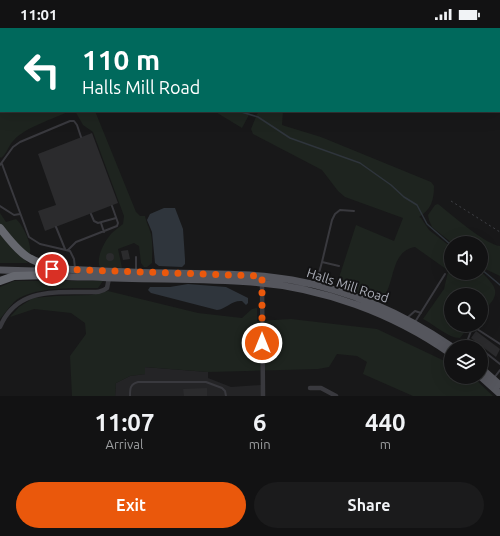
<!DOCTYPE html>
<html lang="en">
<head>
<meta charset="utf-8">
<style>
	body { margin:0; font-family:Ubuntu,sans-serif; background:#1b1b1c; color:#f1f3f6; height:100vh; display:flex; flex-direction:column; font-size:15px; white-space:nowrap }
	* { box-sizing:border-box; margin:0 }
	p { font-size:13px; color:#9c9ea0 }
	.icon { flex:none; width:22px; height:22px; fill:none; stroke:currentColor; stroke-width:2; stroke-linecap:round; stroke-linejoin:round }
	.map { position:relative; height:368px; overflow:hidden }
	.details { display:flex; flex-direction:column; background:#121213; flex:1 }
	.details>* { flex:none }
	.banner { position:absolute; left:0px; top:0px; width:500px; height:84px; box-shadow:0 4px 16px #0002,0 0 0 1px #313233; background:#00695c; color:#fff; overflow:hidden }
	.fabs { position:absolute; left:444px; top:208px; display:grid; gap:8px }
	.fabs a { display:grid; place-items:center; width:44px; height:44px; border-radius:50%; background:#121213; box-shadow:0 4px 16px #0002,0 0 0 1px #313233; font-size:20px }
	.pin { position:absolute; display:grid; place-items:center; width:34px; height:34px; color:#fff; margin:-17px; border:2px solid #fff; border-radius:50%; box-shadow:0 1px 4px #0007 }
	.me { position:absolute; width:44px; margin:-22px; rotate:0deg; stroke-linejoin:round; filter:drop-shadow(0 0 3px #0008) }
	.turn { display:flex; align-items:center; gap:14px; height:84px; padding:0 16px; font-size:18px }
	.turn .icon { width:52px; height:52px; stroke-width:2.5 }
	.turn b { display:block; font-size:28px; line-height:34px }
	.eta { display:flex; justify-content:space-evenly; align-items:center; height:68px; text-align:center }
	.eta b { font-size:24px; font-weight:600; line-height:28px }
	.primary-button { display:flex; gap:8px; margin-top:auto; padding:8px 16px }
	.primary-button a { flex:1; height:46px; border-radius:24px; background:#ea580c; color:#fff; font-size:16px; font-weight:600; line-height:46px; text-align:center }
	.primary-button a+a { background:#1b1b1c; color:#f1f3f6 }
	.status { display:flex; justify-content:space-between; align-items:center; height:28px; padding:0 20px; background:#121213; direction:ltr }
	.status svg { height:11px; fill:currentColor }
	.map>svg:first-child { display:block }
	.built { fill:#242426 }
	.green { fill:#1e241f }
	.water { fill:#2f353c }
	.lines { fill:none; stroke-linecap:round; stroke-linejoin:round }
	.stream { stroke:#2f353c; stroke-width:1.5 }
	.building { fill:#2b2b2d }
	.path { stroke:#3f4045; stroke-width:1; stroke-dasharray:2 3; stroke-linecap:butt }
	.service { stroke:#39393e; stroke-width:2 }
	.minor { stroke:#39393e; stroke-width:4.5 }
	.primary { stroke:#55565d; stroke-width:7 }
	.motorway { stroke:#65676e; stroke-width:8 }
	.route { stroke:#ea580c; stroke-width:7; stroke-dasharray:0 12.6 }
	.labels { text-anchor:middle; dominant-baseline:central; stroke-width:4; stroke-linejoin:round; paint-order:stroke }
	.street-label { font-size:13px; fill:#abaeb8; stroke:#131314 }
</style>
</head>
<body>
<div class="status"><b>11:01</b><svg viewBox="0 0 49 12"><path d="M0 12V9h3v3zM5 12V6h3v6zM10 12V3h3v9zM15 12V0h3v12zM26 1h20v11H26zM47 4h2v5h-2z"/></svg></div>
<div class="map">
<svg width="500" height="368" viewBox="0 0 500 368">
	<rect width="100%" height="100%" fill="#181819"/>
	<!-- built -->
	<path class="built" d="M144,339L208,344V350L231,359L261,357V368H115L116,355L130,348L145,346Z"/>
	<!-- green -->
	<path class="green" d="M0,0H176L1,1V83H70C53,91 26,99 14,112C8,118 7,126 1,130L0,129Z
		M75,83H95L136,184L140,188H145C146,194 149,199 151,206C153,215 152,225 152,235L147,239H144L141,235L139,218L134,215L118,221L122,240L100,239C95,230 106,210 113,204C116,201 120,199 123,196L124,188L93,104L83,97Z
		M214,83H251L242,100Z
		M260,83H283L282,97L285,98L321,109L431,154L434,158C434,173 431,181 419,189L421,190L429,202L451,219V245H481V244C500,261 500,268 481,285V267H451V297H470L460,310C448,310 435,297 423,291L444,261L448,244L446,241L415,219C386,224 398,265 376,275L337,256L356,197L394,213L403,190L345,169L338,163L322,142L253,106L251,101L257,86Z
		M438,176C451,186 486,217 500,218V248L481,239V215H452L432,199L429,192L428,187L435,177Z
		M0,185L6,194L16,191C23,197 32,216 30,225H26L17,218L0,196Z
		M0,206L3,210L28,235H0Z
		M14,253H103L98,260C76,260 31,258 14,274C9,279 5,285 0,291V259Z
		M108,263L198,285L242,290L252,281L257,280V293L291,291L377,301L451,336V349H473L493,368H413L363,346L367,334L357,328L337,326L329,339L318,341L208,344L145,339V346L130,348L116,355L115,368H72L70,328L86,306L85,295L71,285L34,281L10,289L19,279L33,270L56,268L91,267Z"/>
	<!-- water -->
	<path class="water" d="M164,180H175L183,201L185,231V236L182,239L159,238L155,235L152,204L147,192L150,186Z
		M188,256L226,259L248,270V275L246,277L242,273C232,272 226,281 217,282L151,265L148,262L150,259H170Z"/>
	<g class="lines">
		<!-- stream -->
		<path class="stream" d="M123,0L128,1
			M238,83L258,89L290,110L360,135L391,157L404,169L417,177L427,196L451,217
			M481,241L500,257"/>
	</g>
	<!-- building -->
	<path class="building" d="M92,105L118,175L45,203L38,183L56,177L38,126Z
		M128,222L130,231L123,232L121,223Z
		M106 229a4 4 0 1 1 8 0a4 4 0 1 1-8 0Z
		M476,303L500,321L496,329L471,310Z
		M207,360V368H184L183,361Z"/>
	<g class="lines">
		<!-- path -->
		<path class="path" d="M451,173L500,204"/>
		<!-- service -->
		<path class="service" d="M2,136L29,209L40,216L70,223L74,231L75,240
			M0,137L13,119L20,114L70,93H74L77,97L81,109
			M0,178L14,187L20,186
			M91,186L94,193L98,195L116,190
			M101,195L104,204
			M56,199L65,221
			M68,222L76,214L117,198L118,195L112,178
			M322,234L332,192L335,186L340,182L354,183
			M136,243V229
			M316,256L322,234L339,238
			M407,290L415,283L421,285
			M415,294L445,246
			M478,319L468,311L471,303L477,301L500,316
			M481,321L500,336
			M494,350L500,342
			M130,368C130,361 130,356 138,354H206L222,360L225,363L226,368"/>
		<!-- minor -->
		<path class="minor" d="M262,254L263,368
			M0,299C16,261 52,264 86,264C94,264 101,265 107,260L109,250
			M310,360H321L336,368"/>
		<!-- primary -->
		<path class="primary" d="M0,242L35,243L41,240C84,242 128,245 171,245C211,246 252,245 292,252C349,262 404,286 452,319
			M44,247C60,249 77,249 93,249C145,252 198,250 251,254C321,259 393,285 451,326
			M481,340L500,357
			M481,349L500,366"/>
		<!-- motorway -->
		<path class="motorway" d="M0,200C21,227 28,234 62,241
			M0,253L14,248L49,247"/>
	</g>
	<g class="lines">
		<!-- route -->
		<path class="route" d="M52,241L262,248V315"/>
	</g>
	<g class="labels">
		<!-- street labels -->
		<g class="street-label">
			<text transform="translate(348 257) rotate(18)">Halls Mill Road</text>
		</g>
	</g>
</svg>
<div class="fabs">
<a><svg class="icon" aria-label="sound" viewBox="0 0 24 24"><path d="M4 9h4l5-4v14l-5-4H4zM17 9q2 3 0 6"/></svg></a>
<a><svg class="icon" aria-label="search" viewBox="0 0 24 24"><circle cx="10" cy="10" r="6"/><path d="M15 15l6 6"/></svg></a>
<a><svg class="icon" aria-label="layers" viewBox="0 0 24 24"><path d="M12 4l9 5-9 5-9-5zM3 14l9 5 9-5"/></svg></a>
</div>
<div class="pin" style="left:52px;top:241px;background:#d93025"><svg class="icon" aria-label="arrive" viewBox="0 0 24 24"><path d="M6 21V4h12l-3 4 3 4H6"/></svg></div>
<svg class="me" style="left:262px;top:315px" viewBox="-20 -20 40 40"><circle r="17" fill="#ea580c" stroke="#fff" stroke-width="3"/><path d="M0-11L8 9 0 5-8 9z" fill="#fff"/></svg>
<div class="banner">
<div class="turn"><svg class="icon" aria-label="left" viewBox="0 0 24 24"><path d="M17 20v-9H6M10 6l-5 5 5 5"/></svg><div><b>110 m</b>Halls Mill Road</div></div>
</div>
</div>
<section class="details">
<div class="eta">
<div><b>11:07</b><p>Arrival</p></div>
<div><b>6</b><p>min</p></div>
<div><b>440</b><p>m</p></div>
</div>
<div class="primary-button"><a>Exit</a><a>Share</a></div>
</section>
</body>
</html>
